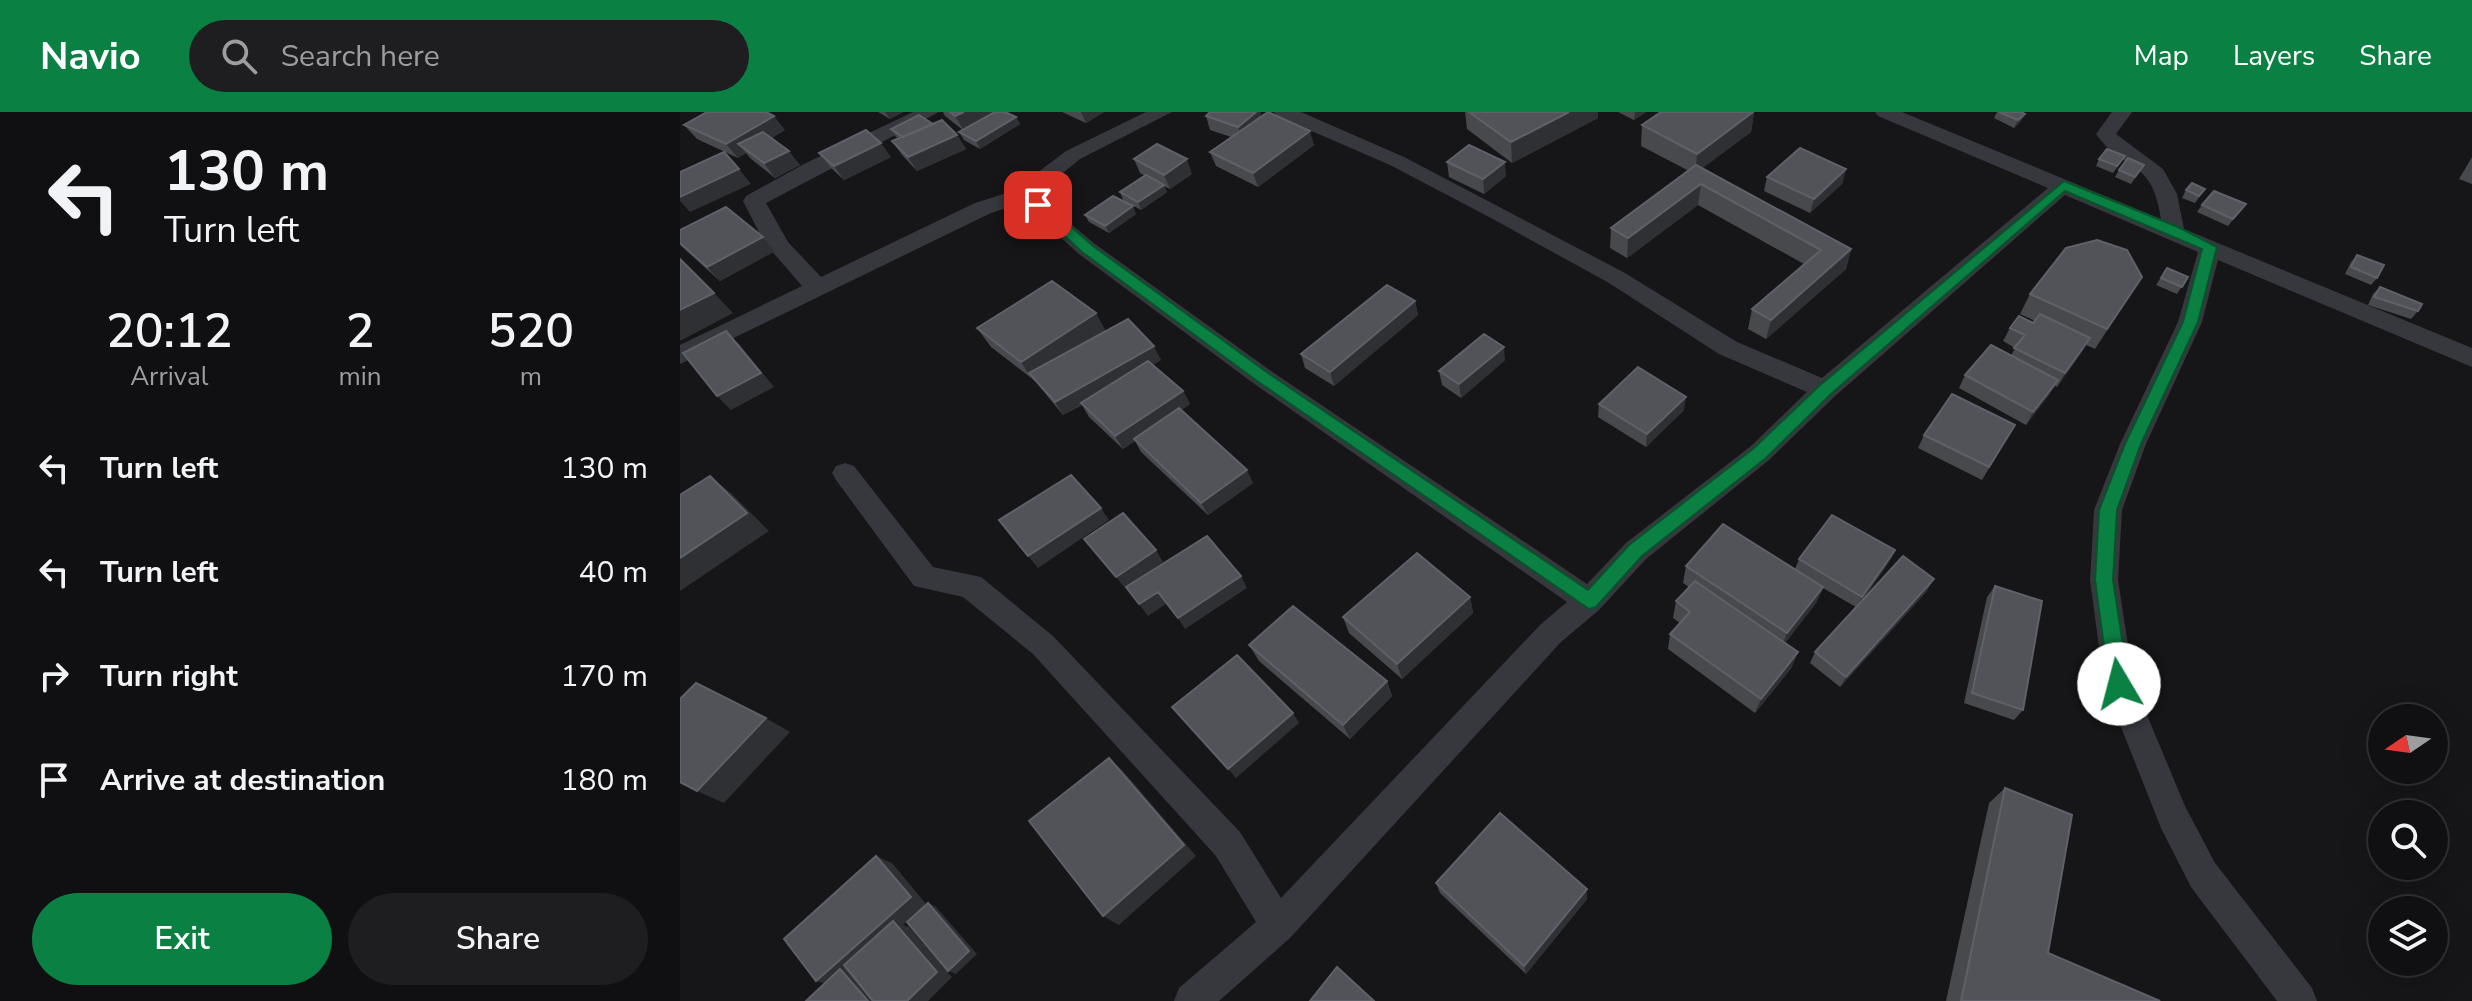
<!DOCTYPE html>
<html lang="en">
<head>
<meta charset="utf-8">
<style>
	body { margin:0; font-family:"Nunito Sans",sans-serif; background:#1e1e20; color:#f1f3f6; height:100vh; display:flex; flex-direction:column; font-size:30px; white-space:nowrap }
	* { box-sizing:border-box; margin:0 }
	p { font-size:26px; color:#9c9d9f }
	.icon { flex:none; width:44px; height:44px; fill:none; stroke:currentColor; stroke-width:2; stroke-linecap:round; stroke-linejoin:round }
	.map { position:relative; flex:1; overflow:hidden }
	.sheet { display:flex; flex-direction:column; background:#101012; width:680px }
	.sheet>* { flex:none }
	.guide { background:#101012; color:#f1f3f6; overflow:hidden }
	.needle { width:52px; rotate:257deg }
	.tools { position:absolute; left:1688px; top:592px; display:grid; gap:16px }
	.tools a { display:grid; place-items:center; width:80px; height:80px; border-radius:50%; background:#101012; box-shadow:0 8px 32px #0002,0 0 0 2px #303032; font-size:40px }
	.pin { position:absolute; display:grid; place-items:center; width:68px; height:68px; color:#fff; margin:-34px; border-radius:16px; box-shadow:0 4px 12px #0006 }
	.me { position:absolute; width:88px; margin:-44px; rotate:352deg; stroke-linejoin:round; filter:drop-shadow(0 0 6px #0008) }
	.turn { display:flex; align-items:center; gap:28px; height:168px; padding:0 32px; font-size:36px }
	.turn .icon { width:104px; height:104px; stroke-width:2.5 }
	.turn b { display:block; font-size:56px; line-height:68px }
	.eta { display:flex; justify-content:space-evenly; align-items:center; height:136px; text-align:center }
	.eta b { font-size:48px; font-weight:600; line-height:56px }
	.primary-button { display:flex; gap:16px; margin-top:auto; padding:16px 32px }
	.primary-button a { flex:1; height:92px; border-radius:48px; background:#0b8043; color:#fff; font-size:32px; font-weight:600; line-height:92px; text-align:center }
	.primary-button a+a { background:#1e1e20; color:#f1f3f6 }
	ul { padding:0; list-style:none }
	li { display:flex; align-items:center; gap:24px; height:104px; padding:0 32px }
	li div { flex:1 }
	li b { display:block; font-size:30px }
	li em { font-style:normal }
	header { display:flex; align-items:center; gap:48px; box-sizing:border-box; height:112px; padding:0 40px; background:#0b8043; color:#fff }
	header strong { font-size:38px }
	nav { display:flex; gap:44px; margin-inline-start:auto; font-size:28px }
	.search { width:560px; height:72px; background:#1e1e20; display:flex; align-items:center; gap:20px; box-sizing:border-box; padding:0 28px; border-radius:44px; color:#9c9d9f; font-size:30px }
	main { display:flex; flex:1; min-height:0 }
	.map>svg:first-child { display:block }
	.lines { fill:none; stroke-linecap:round; stroke-linejoin:round }
	.street { fill:#37383d; fill-rule:evenodd }
	.wall { fill:#47494d }
	.shaded-wall { fill:#2f3033 }
	.building { fill:#525359; stroke:#5f6168; stroke-width:2 }
	.route { fill:#0b8043; stroke:#07532c; stroke-width:2 }
</style>
</head>
<body>
<header>
<strong>Navio</strong>
<div class="search"><svg class="icon" aria-label="search" viewBox="0 0 24 24"><circle cx="10" cy="10" r="6"/><path d="M15 15l6 6"/></svg>Search here</div>
<nav><a>Map</a><a>Layers</a><a>Share</a></nav>
</header>
<main>
<section class="sheet">
<div class="guide">
<div class="turn"><svg class="icon" aria-label="left" viewBox="0 0 24 24"><path d="M17 20v-9H6M10 6l-5 5 5 5"/></svg><div><b>130 m</b>Turn left</div></div>
</div>
<div class="eta">
<div><b>20:12</b><p>Arrival</p></div>
<div><b>2</b><p>min</p></div>
<div><b>520</b><p>m</p></div>
</div>
<ul>
<li><svg class="icon" aria-label="left" viewBox="0 0 24 24"><path d="M17 20v-9H6M10 6l-5 5 5 5"/></svg><div><b>Turn left</b></div><em>130 m</em></li>
<li><svg class="icon" aria-label="left" viewBox="0 0 24 24"><path d="M17 20v-9H6M10 6l-5 5 5 5"/></svg><div><b>Turn left</b></div><em>40 m</em></li>
<li><svg class="icon" aria-label="right" viewBox="0 0 24 24"><path d="M7 20v-9h11M14 6l5 5-5 5"/></svg><div><b>Turn right</b></div><em>170 m</em></li>
<li><svg class="icon" aria-label="arrive" viewBox="0 0 24 24"><path d="M6 21V4h12l-3 4 3 4H6"/></svg><div><b>Arrive at destination</b></div><em>180 m</em></li>
</ul>
<div class="primary-button"><a>Exit</a><a>Share</a></div>
</section>
<div class="map">
<svg width="1792" height="889" viewBox="0 0 1792 889">
	<rect width="100%" height="100%" fill="#161618"/>
	<g class="lines">
		<!-- street -->
		<path class="street" d="M233,0H259L86,91L108,130L141,165L295,91L333,79L386,39L466,0H492L400,47L356,83L415,132L591,259L907,472L946,431L1071,334L1127,280L1039,242L929,171L811,106L710,53L597,4L594,0H621L724,45L945,161L1057,230L1142,266L1368,76L1198,4L1195,0H1222L1481,107C1472,44 1445,63 1416,22L1432,0H1452L1436,22L1483,57L1497,82L1504,117L1792,236V255L1538,148L1522,210L1466,332L1442,398L1438,468L1454,572L1505,694L1535,751L1632,876L1637,889H1597L1511,775L1481,716L1424,572L1410,468L1414,398L1440,332L1498,210L1518,140L1385,83L1154,285L1089,348L966,447L919,498L881,530L610,826L539,889H494L499,876L576,810L536,744L353,542L283,485L234,474L156,368L152,361L156,354L165,351L174,354L253,455L301,465L373,524L560,720L601,786L861,512L887,490L573,271L399,142L350,98L339,92L311,101L0,252V233L122,174L84,130L63,89L66,84L124,52Z"/>
	</g>
	<!-- wall -->
	<path class="wall" d="M198,0H223L210,7Z
		M263,0H325L336,5L340,12L300,37L284,28L279,20L283,18L265,4Z
		M382,0H424L406,11Z
		M530,0H580L581,4L634,33L578,75L536,54L530,40L551,25L530,18L526,4Z
		M785,0H918V6L832,51L787,17Z
		M938,0H966L954,8Z
		M981,0H1074L1071,20L1022,56L1171,137L1166,157L1086,227L1068,217L1072,197L1124,152L1018,93L947,146L930,136L931,116L1009,59L961,34L962,13Z
		M1317,0H1341V9L1334,16L1314,6Z
		M4,13L105,18L91,26L120,53L95,66L70,46L66,41L58,46L17,27Z
		M211,17L277,23L286,37L237,59L222,43L212,29L219,26L216,25Z
		M139,41L211,45L164,68L150,55Z
		M1445,44L1433,61L1416,54L1419,47Z
		M1792,45V72L1779,67Z
		M454,47L512,62L490,77L484,74L487,80L461,98L443,88L440,80L465,64L460,61Z
		M767,50L826,64L804,82L769,65Z
		M1464,53L1451,72L1435,65L1439,58Z
		M1166,57L1162,72L1130,101L1084,79L1087,65Z
		M1506,78L1520,84L1515,91L1502,86Z
		M1522,93L1560,99L1548,114L1517,100Z
		M456,102L429,121L409,110L405,103Z
		M0,118L83,125L95,139L40,169L0,133Z
		M1677,143L1697,166L1691,173L1665,162L1671,150Z
		M1487,156L1508,165L1497,182L1476,173Z
		M1462,165L1415,237L1406,233L1377,275L1375,274L1346,313L1279,276L1285,263L1331,244L1335,236L1323,229L1330,216L1353,211L1355,209L1340,202L1350,182Z
		M1700,175L1738,199L1731,207L1688,193L1693,182Z
		M735,189L738,203L654,274L625,256L621,242Z
		M297,216L426,219L481,248L472,253L503,279L510,292L501,298L573,371L528,403L461,340L455,329L443,337L409,305L402,293L383,303L355,269L311,235Z
		M825,248L781,286L762,273L759,259Z
		M919,292L1004,298L966,335L918,305Z
		M1335,313L1302,368L1238,336L1244,323Z
		M1215,438L1209,450L1182,489L1247,479L1160,575L1130,551L1135,540L1176,495L1143,476L1136,491L1105,531L1112,555L1075,601L988,537L990,522L1000,511L993,506L996,489L1009,475L1003,471L1006,454L1115,457L1119,447Z
		M1315,474L1343,598L1334,608L1284,591L1307,485Z
		M790,485L793,501L722,567L669,521L663,505Z
		M569,533L707,569L712,584L670,627L579,549Z
		M1325,676L1368,841L1480,889H1266L1309,691Z
		M756,771L907,777V787L846,862L760,781Z"/>
	<!-- shaded-wall -->
	<path class="shaded-wall" d="M205,0H223L210,7Z
		M284,0H321L284,19L275,4Z
		M401,0H424L406,11Z
		M576,0H580L584,12L563,30L558,15Z
		M889,0H918V6L832,51L831,30Z
		M955,0H966L954,8Z
		M1073,0H1074L1071,20L1015,62L1017,42Z
		M1345,2L1341,9L1334,16L1338,8Z
		M94,4L105,18L69,40L58,32L66,41L58,46L46,32Z
		M336,5L340,12L300,37L296,29Z
		M630,19L634,33L578,75L573,61Z
		M277,23L286,37L237,59L228,45Z
		M201,31L211,45L164,68L154,54Z
		M109,39L120,53L95,66L84,51Z
		M507,47L512,62L490,77L484,63Z
		M825,50L826,64L804,82L803,67Z
		M59,57L71,72L10,100L0,89V85Z
		M1166,57L1162,72L1130,101L1134,87Z
		M1021,72L1018,93L947,146L948,126Z
		M484,73L487,80L461,98L458,90Z
		M453,94L456,102L429,121L425,114Z
		M83,125L95,139L40,169L27,155Z
		M1171,137L1166,157L1086,227L1091,208Z
		M34,181L53,201L0,229V198Z
		M735,189L738,203L654,274L650,260Z
		M416,201L427,221L349,261L354,270L341,250Z
		M46,219L60,233L94,275L51,298L37,284Z
		M1410,226L1402,240L1377,275L1385,261Z
		M474,234L481,248L383,303L375,290Z
		M824,235L825,248L781,286L779,272Z
		M1378,268L1370,282L1346,313L1353,300Z
		M503,279L510,292L443,337L435,324Z
		M1006,285L1004,298L966,335L967,322Z
		M567,358L573,371L528,403L521,391Z
		M30,364L52,382L89,419L0,479V446Z
		M421,396L429,408L358,456L348,444Z
		M476,438L483,450L445,476L436,465Z
		M1215,438L1209,450L1177,496L1182,485Z
		M561,464L567,476L505,517L498,506Z
		M1254,467L1247,479L1160,575L1166,565Z
		M1143,475L1136,491L1101,536L1107,521Z
		M478,480L486,492L468,504L459,492Z
		M790,485L793,501L722,567L717,552Z
		M1118,540L1112,555L1075,601L1081,587Z
		M707,569L712,584L670,627L663,613Z
		M613,601L619,611L556,666L548,657Z
		M86,606L110,620L44,691L17,679Z
		M429,646L443,659L516,744L439,813L423,804Z
		M196,744L212,751L246,792L223,813L229,815L272,865L248,889H188L154,874L136,869Z
		M907,777V787L846,862L844,854Z
		M248,791L256,795L297,842L276,862L268,859Z"/>
	<!-- building -->
	<path class="building" d="M27,0H86L94,4L46,32L4,13Z
		M270,0H284L275,4Z
		M315,0H325L336,5L296,29L279,20Z
		M530,0H576L558,15L526,4Z
		M588,0L630,19L573,61L530,40Z
		M789,0H889L831,30Z
		M981,0H1073L1017,42L962,13Z
		M1319,0H1341L1345,2L1338,8Z
		M239,3L253,12L223,25L211,17Z
		M262,8L277,23L228,45L212,29Z
		M186,18L201,31L154,54L139,41Z
		M83,20L109,39L84,51L58,32Z
		M477,32L507,47L484,63L454,47Z
		M789,33L825,50L803,67L767,50Z
		M1120,36L1166,57L1134,87L1087,65Z
		M1427,37L1445,44L1437,54L1419,47Z
		M44,40L59,57L0,85V60Z
		M1448,46L1464,53L1455,65L1439,58Z
		M1016,53L1171,137L1091,208L1072,197L1141,138L1021,72L948,126L931,116Z
		M466,63L484,73L458,90L440,80Z
		M1512,71L1525,77L1519,84L1506,78Z
		M1534,79L1566,92L1553,107L1522,93Z
		M433,84L453,94L425,114L405,103Z
		M46,95L83,125L27,155L0,131V118Z
		M1417,128L1447,138L1462,165L1427,217L1350,182L1386,136Z
		M1677,143L1704,153L1697,166L1671,155Z
		M0,147L34,181L0,198Z
		M1487,156L1508,165L1502,175L1481,166Z
		M372,169L416,201L341,250L297,216Z
		M707,173L735,189L650,260L621,242Z
		M1700,175L1742,192L1738,199L1694,185Z
		M1360,202L1410,226L1385,261L1334,236L1345,223L1330,216L1339,204L1353,211Z
		M448,207L474,234L375,290L349,261Z
		M46,219L81,261L37,284L3,241Z
		M804,222L824,235L779,272L759,259Z
		M1311,233L1378,268L1353,300L1285,263Z
		M468,249L503,279L435,324L401,291Z
		M958,255L1006,285L967,322L919,292Z
		M1272,282L1335,313L1309,355L1244,323Z
		M499,296L567,358L521,391L454,327Z
		M391,363L421,396L348,444L319,408Z
		M30,364L67,401L0,446V383Z
		M443,401L476,438L436,465L404,427Z
		M1152,403L1215,438L1182,485L1119,447Z
		M1043,412L1143,475L1107,521L1006,454Z
		M527,424L561,464L498,506L478,480L459,492L446,475Z
		M737,441L790,485L717,552L663,505Z
		M1223,444L1254,467L1166,565L1135,540Z
		M1015,469L1118,540L1081,587L990,522L1010,500L996,489Z
		M1315,474L1362,489L1343,598L1292,581Z
		M613,494L707,569L663,613L569,533Z
		M557,543L613,601L548,657L492,595Z
		M16,571L86,606L17,679L0,670V587Z
		M429,646L504,733L423,804L349,709Z
		M1325,676L1392,703L1368,841L1480,889H1281Z
		M820,701L907,777L844,854L756,771Z
		M196,744L231,785L136,869L104,827Z
		M248,791L289,839L268,859L227,810Z
		M213,809L257,860L227,889H193L164,853Z
		M657,855L694,889H630Z
		M160,857L188,889H126Z"/>
	<!-- route -->
	<path class="route" d="M1384,69L1498,115L1537,135L1518,210L1461,332L1437,398L1433,468L1449,572L1446,578L1439,581L1432,578L1429,572L1415,468L1419,398L1445,332L1503,210L1522,137L1385,79L1151,282L1086,346L962,444L916,495L909,497L577,269L402,140L351,93L353,90H363L413,134L588,261L908,478L949,433L1074,336L1139,274Z"/>
</svg>
<div class="tools">
<a><svg class="needle" viewBox="-14 -14 28 28"><path d="M0-13l5 13h-10z" fill="#e53935"/><path d="M0 13l5-13h-10z" fill="#9c9d9f"/></svg></a>
<a><svg class="icon" aria-label="search" viewBox="0 0 24 24"><circle cx="10" cy="10" r="6"/><path d="M15 15l6 6"/></svg></a>
<a><svg class="icon" aria-label="layers" viewBox="0 0 24 24"><path d="M12 4l9 5-9 5-9-5zM3 14l9 5 9-5"/></svg></a>
</div>
<div class="pin" style="left:358px;top:93px;background:#d93025"><svg class="icon" aria-label="arrive" viewBox="0 0 24 24"><path d="M6 21V4h12l-3 4 3 4H6"/></svg></div>
<svg class="me" style="left:1439px;top:572px" viewBox="-20 -20 40 40"><circle r="19" fill="#fff"/><path d="M0-13L10 11 0 6-10 11z" fill="#0b8043"/></svg>
</div>
</main>
</body>
</html>
